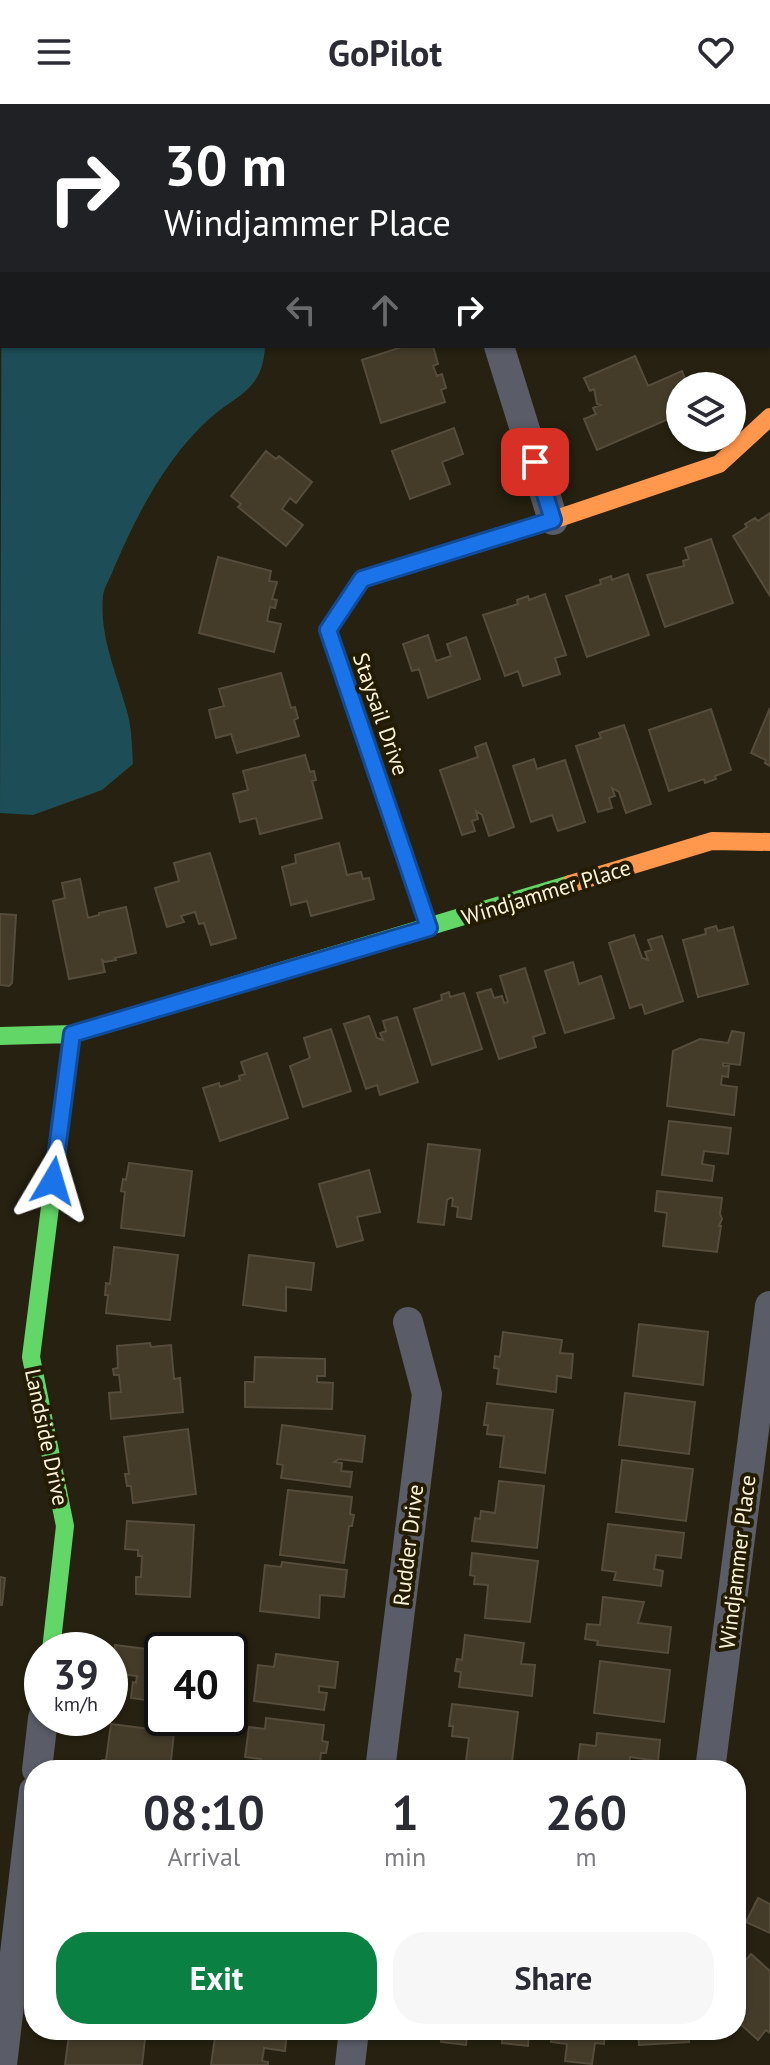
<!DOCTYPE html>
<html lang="en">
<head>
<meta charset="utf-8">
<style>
	body { margin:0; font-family:"PT Sans",sans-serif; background:#f7f7f7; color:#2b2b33; height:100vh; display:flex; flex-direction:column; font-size:30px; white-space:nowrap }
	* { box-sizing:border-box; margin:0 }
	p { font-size:26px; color:#7c7c81 }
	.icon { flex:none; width:44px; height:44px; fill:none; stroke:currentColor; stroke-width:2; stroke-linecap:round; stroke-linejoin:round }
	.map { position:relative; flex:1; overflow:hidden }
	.sheet { position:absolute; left:24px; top:1656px; width:722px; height:280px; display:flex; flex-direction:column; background:#fff; border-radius:32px; box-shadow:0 2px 6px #0004 }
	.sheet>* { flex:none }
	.guide { position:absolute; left:0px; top:0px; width:770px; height:244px; box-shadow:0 2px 6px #0004; background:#202124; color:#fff; overflow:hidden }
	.fabs { position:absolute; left:666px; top:268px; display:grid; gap:16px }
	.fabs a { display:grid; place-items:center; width:80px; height:80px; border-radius:50%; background:#fff; box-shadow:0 2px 6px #0004; font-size:40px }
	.speed { position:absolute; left:24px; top:1528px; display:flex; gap:16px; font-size:40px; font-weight:700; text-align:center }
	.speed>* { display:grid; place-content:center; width:104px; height:104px; border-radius:50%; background:#fff; box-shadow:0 2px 6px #0004; line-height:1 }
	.speed small { font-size:20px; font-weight:400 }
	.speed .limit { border:4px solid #111; border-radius:12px; background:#fff; color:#111 }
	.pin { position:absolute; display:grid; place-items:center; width:68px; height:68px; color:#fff; margin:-34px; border-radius:16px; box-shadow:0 4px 12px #0006 }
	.me { position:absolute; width:88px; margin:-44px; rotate:7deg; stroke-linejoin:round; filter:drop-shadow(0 0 6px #0008) }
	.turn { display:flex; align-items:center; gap:28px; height:168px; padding:0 32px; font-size:36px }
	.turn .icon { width:104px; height:104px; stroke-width:2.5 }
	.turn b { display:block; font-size:56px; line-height:68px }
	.lanes { display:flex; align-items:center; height:76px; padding:0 32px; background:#0003; justify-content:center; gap:40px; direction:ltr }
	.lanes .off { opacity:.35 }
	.eta { display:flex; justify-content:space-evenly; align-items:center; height:136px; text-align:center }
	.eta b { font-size:48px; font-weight:600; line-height:56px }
	.action { display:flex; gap:16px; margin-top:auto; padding:16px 32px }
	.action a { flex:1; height:92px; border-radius:32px; background:#0b8043; color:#fff; font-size:32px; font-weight:600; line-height:92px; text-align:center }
	.action a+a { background:#f7f7f7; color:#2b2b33 }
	header { display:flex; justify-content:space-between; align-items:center; height:104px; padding:0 32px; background:#fff; font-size:36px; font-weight:600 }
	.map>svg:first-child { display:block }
	.water { fill:#1d4e57 }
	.building { fill:#443c29; stroke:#554c3b; stroke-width:2 }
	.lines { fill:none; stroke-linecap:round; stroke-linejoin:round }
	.street { stroke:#5a5c67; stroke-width:30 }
	.fast { stroke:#63d668; stroke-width:18 }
	.slow { stroke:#ff974d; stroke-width:18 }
	.route-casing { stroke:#114b97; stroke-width:20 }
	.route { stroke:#1a73e8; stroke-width:14 }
	.labels { text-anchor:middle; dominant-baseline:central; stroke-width:8; stroke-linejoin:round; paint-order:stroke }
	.street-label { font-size:22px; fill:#fcf4d7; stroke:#241c00 }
</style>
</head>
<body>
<header><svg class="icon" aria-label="menu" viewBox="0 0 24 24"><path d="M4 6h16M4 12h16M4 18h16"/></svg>GoPilot<svg class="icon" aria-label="heart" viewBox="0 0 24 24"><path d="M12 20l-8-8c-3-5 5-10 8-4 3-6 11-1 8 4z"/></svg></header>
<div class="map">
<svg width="770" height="1961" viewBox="0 0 770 1961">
	<rect width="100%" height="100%" fill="#262110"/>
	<!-- water -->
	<path class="water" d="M2,57V242H265C263,288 236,290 209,315C166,354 136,412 114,464C111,473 104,483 103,492C99,534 118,572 128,611C132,627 132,644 133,660L102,686L33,711L0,709Z"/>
	<!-- building -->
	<path class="building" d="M362,0H453V1L360,2Z
		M573,0H623L626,2H571Z
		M765,0H770V71L768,2Z
		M768,93H770V167L768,166Z
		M405,242H433L438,260L433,262L437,272L442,270L446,284L441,286L445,298L381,319L362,256Z
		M635,252L648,282L682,267L688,282H680V310L597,346L584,315L596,310L593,304L600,301L597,300L594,285L590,287L584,274Z
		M454,324L463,350L442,358L450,380L410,395L392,347Z
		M266,347L276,355L279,352L312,378L296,399L290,394L282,405L303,421L286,442L238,403L241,400L231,392Z
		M770,409V492L733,432L747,423L745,420L755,414L758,417Z
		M711,435L733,499L665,523L647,471L684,462L683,457L689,455L685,444Z
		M218,453L271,467L269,477L277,478L272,495L277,496L275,504L270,503L267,517L281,520L274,548L199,529Z
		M628,470L649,531L587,553L566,492L601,480L600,476L611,472L612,476Z
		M545,490L566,551L555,554L560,570L523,582L518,567L505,572L483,511L518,500L517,496L528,492L529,496Z
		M428,531L436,557L451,552L447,540L466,533L480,575L428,594L419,565L412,567L403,540Z
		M281,569L291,604L295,603L298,614L294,616L299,632L237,649L231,630L216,634L209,606L224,602L219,585Z
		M770,604V662L765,659L766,656L751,649Z
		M711,605L731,666L715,672L716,675L705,679L704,675L669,687L649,626Z
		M624,621L651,700L626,709L619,688L612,684L615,692L609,694L612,704L598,708L576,642L601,634L599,629Z
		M486,639L514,723L489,732L482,711L476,707L478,715L472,717L475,727L462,731L440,666L478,653L475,643Z
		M305,651L310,668L314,667L316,676L312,677L322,714L260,730L256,714L240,718L233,690L248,686L243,667Z
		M534,655L537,665L565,656L585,718L558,727L552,711L531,718L513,662Z
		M339,739L347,771L361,768L363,775L369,774L374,795L311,812L307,797L291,801L282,763L296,759L295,751Z
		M210,749L236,834L211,841L204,819L199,820L195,808L181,812L184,818L167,823L155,784L179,777L174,759Z
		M80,775L88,814L99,811V809L126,803L136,849L115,854L116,856L105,858L102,856L105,868L69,875L53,797L65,794L62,779Z
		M0,810L16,811L12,879L9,882L0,881Z
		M716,822L718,827L733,823L748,880L698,893L683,836L706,830L705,825Z
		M634,831L642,854L648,856L645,848L652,846L648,836L662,832L683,897L645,910L642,900L630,904L609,839Z
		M573,858L579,880L601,872L614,914L565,929L545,867Z
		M525,864L545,929L533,933L536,943L499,955L477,889L491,885L494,894L502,892L504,899L508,898L500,872Z
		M449,888L450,893L464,889L482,945L432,961L414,905L442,896L441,891Z
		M369,912L377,934L383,936L380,929L386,927L383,917L397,913L418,978L380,991L377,981L366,985L344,920Z
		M331,925L351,987L303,1003L290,962L310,954L304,934Z
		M732,927L744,929L740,961L723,959V962H729L728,973L722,972L721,981L737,983L734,1011L667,1002L673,947L700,935L728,939Z
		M267,949L288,1014L220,1037L203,984L219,979L220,983L240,976L239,972L245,970L241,958Z
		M669,1017L731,1024L728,1050L704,1047L702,1060L714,1062L712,1077L662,1071Z
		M428,1040L480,1046L471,1115L457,1113L458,1103L452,1102L453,1094H450L447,1096L444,1121L418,1118Z
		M129,1059L192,1067L184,1132L121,1124L125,1088L121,1087L123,1075L126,1076Z
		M369,1066L380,1108L357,1113L363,1136L337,1143L319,1080Z
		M657,1087L722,1094L720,1110L722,1115L719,1122H721L717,1148L663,1142L667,1109L655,1107Z
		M114,1143L178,1151L170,1216L106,1209L108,1191H105L106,1179L110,1180Z
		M249,1151L314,1159L311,1186L286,1183V1207L243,1201Z
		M639,1220L708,1228L703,1281L633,1272Z
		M503,1228L562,1236L560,1249L573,1250L571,1274L557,1272L556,1288L497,1280L499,1265L494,1264L495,1252L500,1253Z
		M150,1239L151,1243L171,1241L174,1275L180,1274L183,1308L111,1315L109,1289L121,1288L119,1271H114L113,1265L118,1264L117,1242Z
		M255,1253L325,1255V1272H317V1278L333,1279L332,1305L245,1303V1278H254Z
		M625,1289L695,1298L689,1350L619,1341Z
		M487,1299L553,1306L545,1369L500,1363L504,1332L487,1330L488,1321H484Z
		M282,1321L365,1332L362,1358L339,1355L334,1358L342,1359L341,1367L352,1368L350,1383L281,1374L283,1361L277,1360Z
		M188,1325L196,1390L133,1399L131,1382H127L125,1370H129L124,1333Z
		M622,1356L693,1365L686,1417L616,1408Z
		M499,1377L544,1382L537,1444L472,1437L475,1414L480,1415L481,1407L495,1409Z
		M288,1386L352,1393L350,1410L354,1411L352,1422H349L344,1459L280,1451Z
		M127,1417L194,1421L190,1493L136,1490V1473H141L142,1452H138V1446L125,1445Z
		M608,1420L684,1429L681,1454L656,1451L654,1465L663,1467L661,1482L614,1476L616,1468L602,1466Z
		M472,1449L538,1457L530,1518L485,1514L488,1481L474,1480L475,1472L470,1471Z
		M282,1458L347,1466L344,1493L320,1491L319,1514L260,1507L265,1461L281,1463Z
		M0,1473L5,1474L2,1501H0Z
		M603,1493L644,1498L638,1519L671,1523L668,1549L597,1541L598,1537L585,1535L587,1520L600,1521Z
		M465,1531L524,1539L521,1560L535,1561L532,1592L459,1583L461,1568L455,1567L457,1555L462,1556Z
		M115,1541L162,1547V1598L131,1594L133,1578L136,1579L137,1572L112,1569Z
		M276,1550L338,1558L335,1584L319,1582V1588L327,1589L324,1606L254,1597L258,1561L274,1563Z
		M600,1557L670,1566L664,1618L594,1609Z
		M452,1600L518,1608L511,1666L465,1665L469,1634L452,1632L453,1622H449Z
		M266,1614L324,1621L322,1637L328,1638L326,1649H321L319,1666H259L261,1655L245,1653L249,1623L265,1625Z
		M111,1620L174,1628L170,1666H101L102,1656H106Z
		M597,1629L660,1636L658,1657L630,1653L629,1666H577L580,1640L596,1642Z
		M758,1794L770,1800V1829L746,1818Z
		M751,1850L770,1867V1929L766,1926L758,1936L736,1916V1876L741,1870L737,1866Z
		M96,1926H146L142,1961H65L69,1931L95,1934Z
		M216,1926H287L285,1947L264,1944L262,1957L268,1958V1961H211Z
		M443,1926H468L466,1941L441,1938Z
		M503,1926H535L534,1929H529L528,1942L502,1939Z
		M553,1926H605L604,1940L595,1939L592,1960L565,1957L567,1940L551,1938Z
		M638,1926H689V1938L639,1941Z"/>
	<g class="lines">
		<!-- street -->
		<path class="street" d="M499,242L553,416
			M37,1666L43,1614
			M380,1666L427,1290L408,1218
			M710,1666L770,1202
			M2,1961L34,1687
			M350,1961L354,1926"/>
		<!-- fast -->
		<path class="fast" d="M371,472L362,475L328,526L429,824
			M0,932L72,930L570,780
			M51,1546L65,1422L31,1253L72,930"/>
		<!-- slow -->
		<path class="slow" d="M371,472L553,416L719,360L770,313
			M570,780L712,737L770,738"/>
	</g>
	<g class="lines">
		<defs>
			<path id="route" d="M53,1077L72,930L429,824L328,526L362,475L553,416L535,358"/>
		</defs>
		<!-- route casing -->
		<use href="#route" class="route-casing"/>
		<!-- route -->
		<use href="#route" class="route"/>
	</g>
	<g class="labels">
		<!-- street labels -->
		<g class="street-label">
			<text transform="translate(381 610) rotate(71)">Staysail Drive</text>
			<text transform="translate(546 788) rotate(-17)">Windjammer Place</text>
			<text transform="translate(47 1333) rotate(78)">Landside Drive</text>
			<text transform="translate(408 1441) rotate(-83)">Rudder Drive</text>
			<text transform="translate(737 1458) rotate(-83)">Windjammer Place</text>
		</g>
	</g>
</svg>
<div class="fabs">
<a><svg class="icon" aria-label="layers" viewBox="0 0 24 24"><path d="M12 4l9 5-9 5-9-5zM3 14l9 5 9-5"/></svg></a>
</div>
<div class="speed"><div>39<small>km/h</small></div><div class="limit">40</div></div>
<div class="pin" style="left:535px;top:358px;background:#d93025"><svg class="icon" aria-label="arrive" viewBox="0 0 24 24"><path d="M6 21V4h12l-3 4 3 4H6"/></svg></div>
<svg class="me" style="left:53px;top:1077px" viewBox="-20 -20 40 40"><path d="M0-17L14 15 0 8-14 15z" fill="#1a73e8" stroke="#fff" stroke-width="4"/></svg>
<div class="guide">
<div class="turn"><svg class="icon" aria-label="right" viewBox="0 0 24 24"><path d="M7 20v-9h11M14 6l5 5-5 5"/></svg><div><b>30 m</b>Windjammer Place</div></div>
<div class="lanes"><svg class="icon off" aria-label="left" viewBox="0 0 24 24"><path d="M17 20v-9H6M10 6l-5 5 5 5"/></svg><svg class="icon off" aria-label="ahead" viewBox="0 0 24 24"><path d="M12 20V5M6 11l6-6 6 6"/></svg><svg class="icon" aria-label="right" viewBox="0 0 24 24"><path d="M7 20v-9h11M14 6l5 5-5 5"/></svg></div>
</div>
<section class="sheet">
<div class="eta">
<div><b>08:10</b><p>Arrival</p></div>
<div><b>1</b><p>min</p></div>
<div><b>260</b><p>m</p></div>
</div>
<div class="action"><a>Exit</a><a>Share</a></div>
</section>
</div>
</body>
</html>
